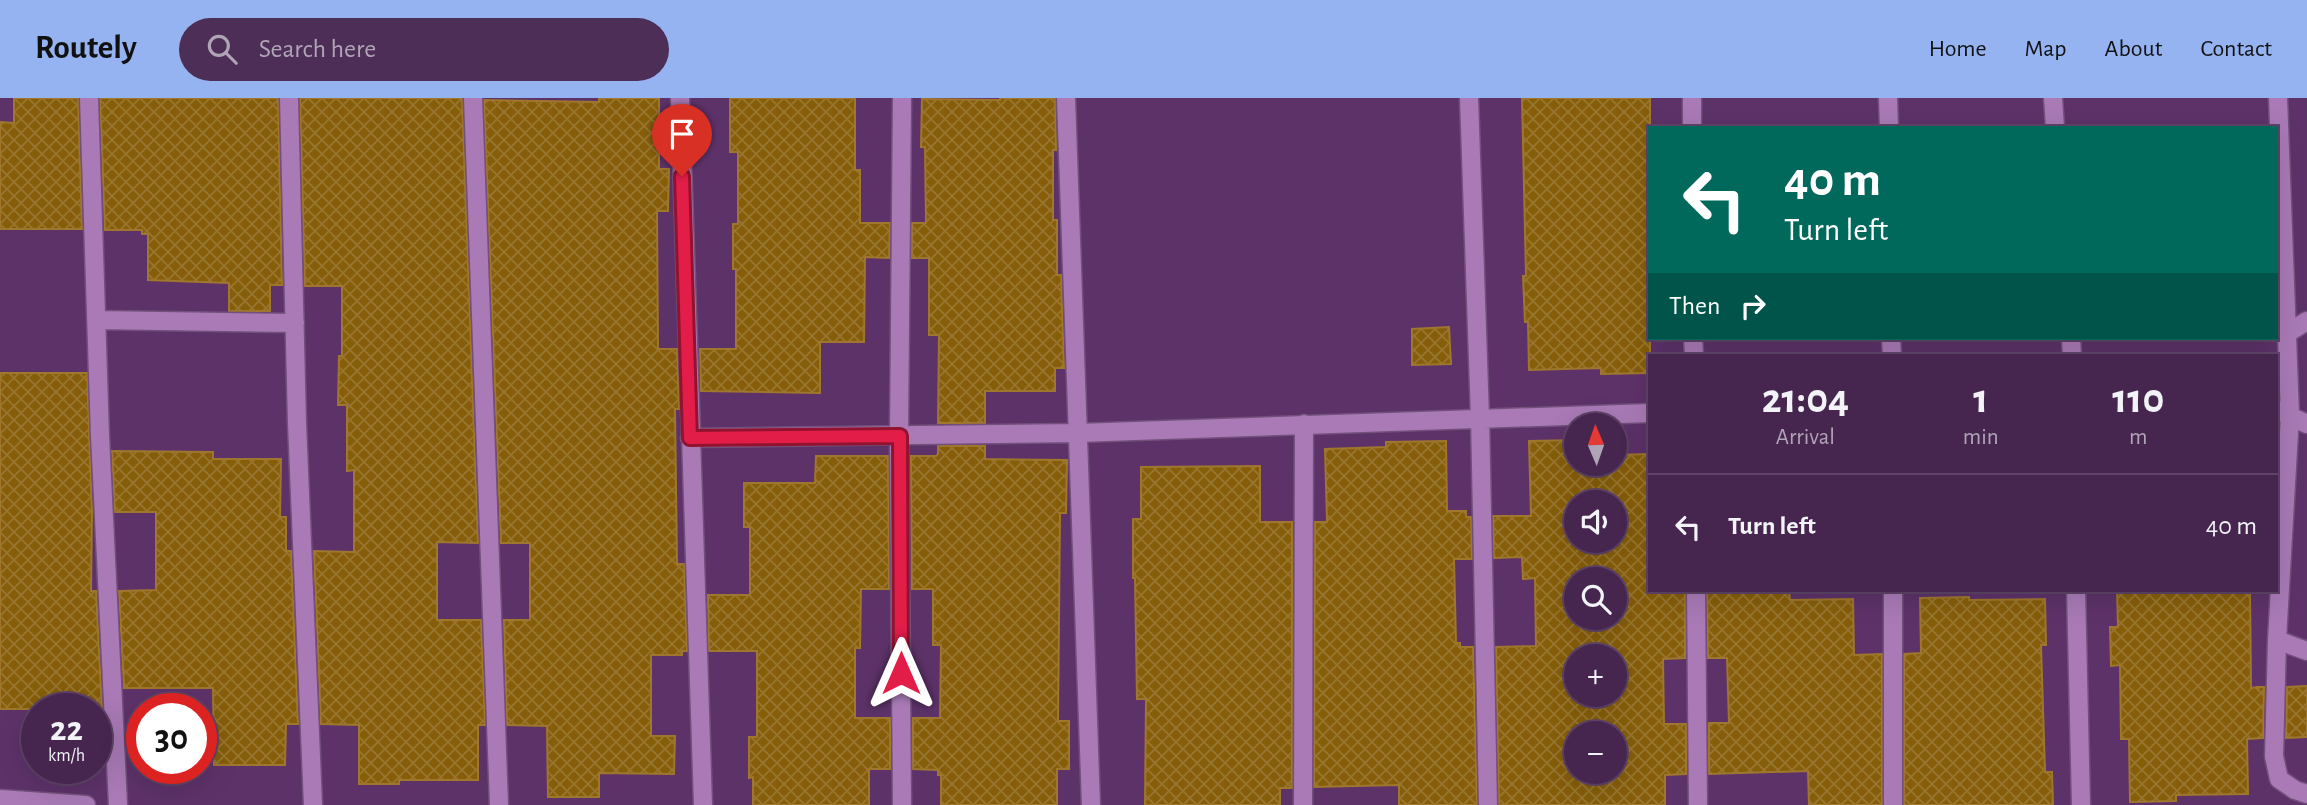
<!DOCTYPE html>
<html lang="en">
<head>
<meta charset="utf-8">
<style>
	body { margin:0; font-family:"Alegreya Sans",sans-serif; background:#4d2e56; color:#f1f3f6; height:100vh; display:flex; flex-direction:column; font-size:26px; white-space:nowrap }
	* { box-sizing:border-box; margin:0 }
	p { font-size:23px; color:#b0a5b7 }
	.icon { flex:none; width:38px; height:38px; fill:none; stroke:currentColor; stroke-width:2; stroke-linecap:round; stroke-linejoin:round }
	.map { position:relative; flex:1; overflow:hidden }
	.drawer { position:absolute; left:1648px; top:256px; width:630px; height:238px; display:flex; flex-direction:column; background:#46264f; border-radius:0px; box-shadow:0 7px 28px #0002,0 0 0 2px #5e4366 }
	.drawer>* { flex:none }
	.banner { position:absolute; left:1648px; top:28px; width:630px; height:214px; border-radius:0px; box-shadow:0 7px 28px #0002,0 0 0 2px #5e4366; background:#00695c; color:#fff; overflow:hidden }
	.needle { width:46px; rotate:358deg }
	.buttons { position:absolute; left:1564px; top:315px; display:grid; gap:14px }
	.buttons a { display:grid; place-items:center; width:63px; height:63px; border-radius:50%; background:#46264f; box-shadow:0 7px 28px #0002,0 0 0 2px #5e4366; font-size:35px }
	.speed { position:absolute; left:21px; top:595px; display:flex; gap:14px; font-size:35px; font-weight:700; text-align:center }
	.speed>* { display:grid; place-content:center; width:91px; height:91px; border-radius:50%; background:#46264f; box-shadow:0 7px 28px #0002,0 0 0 2px #5e4366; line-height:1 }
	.speed small { font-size:18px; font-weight:400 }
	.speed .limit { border:10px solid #d22; background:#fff; color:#111 }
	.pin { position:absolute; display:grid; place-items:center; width:60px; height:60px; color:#fff; margin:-72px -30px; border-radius:50% 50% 50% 0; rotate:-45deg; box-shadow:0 0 7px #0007 }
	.pin .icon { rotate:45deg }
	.me { position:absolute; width:77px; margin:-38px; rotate:0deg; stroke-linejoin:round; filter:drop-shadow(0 0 5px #0008) }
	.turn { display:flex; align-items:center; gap:24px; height:147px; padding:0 21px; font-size:32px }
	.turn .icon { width:91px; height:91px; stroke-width:2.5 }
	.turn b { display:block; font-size:49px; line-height:60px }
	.then { display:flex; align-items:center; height:66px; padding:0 21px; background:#0003; gap:14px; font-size:26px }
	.eta { display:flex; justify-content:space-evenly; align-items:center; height:119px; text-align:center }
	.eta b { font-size:42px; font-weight:600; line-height:49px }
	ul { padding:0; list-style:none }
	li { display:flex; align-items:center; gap:21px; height:105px; padding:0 21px; border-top:2px solid #5e4366 }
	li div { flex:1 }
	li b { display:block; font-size:26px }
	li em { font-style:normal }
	header { display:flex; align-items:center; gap:42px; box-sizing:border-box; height:98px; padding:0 35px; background:#95b2f1; color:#111 }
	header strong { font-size:33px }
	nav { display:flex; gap:38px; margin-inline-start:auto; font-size:24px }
	.search { width:490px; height:63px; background:#4d2e56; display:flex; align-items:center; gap:18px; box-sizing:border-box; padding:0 24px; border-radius:38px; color:#b0a5b7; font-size:26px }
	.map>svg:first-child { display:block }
	.building { fill:url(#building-cross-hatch); stroke:#9f762d; stroke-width:2; fill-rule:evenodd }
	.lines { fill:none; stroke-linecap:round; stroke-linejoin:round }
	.minor-casing { stroke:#72507b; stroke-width:21 }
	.minor { stroke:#a97ab6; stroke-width:18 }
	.route-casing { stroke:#92132f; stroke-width:18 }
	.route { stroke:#e11d48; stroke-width:12 }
</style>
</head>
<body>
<header>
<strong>Routely</strong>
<div class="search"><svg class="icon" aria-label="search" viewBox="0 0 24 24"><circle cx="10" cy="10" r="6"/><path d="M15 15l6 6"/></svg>Search here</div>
<nav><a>Home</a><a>Map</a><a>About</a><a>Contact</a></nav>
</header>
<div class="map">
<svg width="2307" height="707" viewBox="0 0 2307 707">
	<defs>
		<pattern id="building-cross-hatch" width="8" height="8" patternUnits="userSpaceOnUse" patternTransform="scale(1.75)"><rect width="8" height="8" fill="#865e0a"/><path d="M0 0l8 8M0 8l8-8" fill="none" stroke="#98762f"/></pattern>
	</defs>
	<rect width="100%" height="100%" fill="#5d3269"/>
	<!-- building -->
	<path class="building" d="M14,0H78L82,131H0V24L14,25Z
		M100,0H278L282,187H270V213H229V185L148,182V136H142V132H105Z
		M300,0H462L478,445L437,444V522H481L485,627H478V682H399V686H359V627L321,626L314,453L354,454V372L347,373V307H338L339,258H342V188H305Z
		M599,0H659V71H669L668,113H657L658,251H677L679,311H675L677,466H684L687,553H682V557H651V638H675L674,676L599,675V699H548L547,628L507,627L504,522H530V445H501L484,2L599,4Z
		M730,0H855V72H860V125H890L889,160L865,159L864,244H820V295L701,293L700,251H736V171H733V126H738V54H730Z
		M1000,0H1055L1056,52H1053V122H1057V177H1061L1064,270H1055V293H985V325H938L939,237H929V160H912V125H926L925,49H921L922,1L1000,2Z
		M1522,0H1650V275L1601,276V270L1529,272L1528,224H1525L1523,178H1526Z
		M1449,229L1451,266L1412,267V231Z
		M0,275H87L92,414L91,493H96L102,611H0Z
		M1577,342V366H1615V357L1650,356V492H1685V560L1663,561L1664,626H1686V676L1665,677V707H1499L1496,549L1536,548L1535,480L1523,481L1522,459L1494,460L1493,418H1531L1529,343ZM1577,404H1615V443H1577ZM1577,481H1615V520H1577ZM1577,558H1615V597H1577ZM1577,635H1615V674H1577Z
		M1446,343L1447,413H1466V419H1471L1472,461H1454L1456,545H1460V549H1473L1477,707H1399V687L1314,689L1315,424H1327L1325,351L1386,349V344Z
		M938,348H985V361L1067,362L1066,415H1060L1058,623H1069V671H1057V707H941V677H938V672L913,671V620H940L941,547H933V491H912L911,358H936L938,356Z
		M112,353L213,354V361H281L280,419H286V453H291L298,626H286L285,667H214L213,590H124L119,493L156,492V414H115Z
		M816,358H888L889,491H861L860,550H855V620H890V671H869V707H753V679L749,680V639H757V553H709L708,497H750V429H744V385H815Z
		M1260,368V424H1292V690H1280V707H1145L1146,601H1137L1135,480H1133V421H1141V369Z
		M1707,492H1789L1790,502L1853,501L1854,557L1882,556V707H1809L1808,673L1709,676V625H1729L1727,560H1708Z
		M2117,492H2250L2251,590L2258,589V592L2259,589H2264L2263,640L2247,641L2248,696L2176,697V703L2130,704L2129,641H2121L2120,567L2111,568L2110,529H2118Z
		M1969,499V502L2045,501L2046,547H2041L2045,674H2052L2053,707H1904V556L1921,555L1920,500Z
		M2307,588V639L2286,640L2287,589Z"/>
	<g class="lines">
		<defs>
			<path id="minor" d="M89,0L100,338L118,707
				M289,0L297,325L313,707
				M473,0L499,707
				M680,0L703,707
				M902,0L899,338L902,707
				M1066,0L1091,707
				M1469,0L1480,319L1488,707
				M1692,0V30
				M1888,0L1889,30
				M2053,0L2055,30
				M2278,0L2290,317L2277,542L2274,658L2279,681L2295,692L2307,696
				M96,222L295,225
				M2286,236L2307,223
				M1693,240L1694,257
				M1891,240L1892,257
				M2071,240L2072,257
				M2277,312L2307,326
				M690,340L1078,335L1650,315
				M1696,492L1698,707
				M1893,492V707
				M2076,492L2081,707
				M2277,542L2307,553
				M0,701L86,707
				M1303,707L1304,326"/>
		</defs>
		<!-- minor casing -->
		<use href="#minor" class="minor-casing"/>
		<!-- minor -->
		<use href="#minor" class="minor"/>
	</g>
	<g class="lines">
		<defs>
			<path id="route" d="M682,78L690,340L900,338L901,575"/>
		</defs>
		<!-- route casing -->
		<use href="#route" class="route-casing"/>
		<!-- route -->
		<use href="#route" class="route"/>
	</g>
</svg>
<div class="buttons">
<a><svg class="needle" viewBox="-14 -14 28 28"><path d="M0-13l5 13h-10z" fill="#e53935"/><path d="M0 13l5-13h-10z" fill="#b0a5b7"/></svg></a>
<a><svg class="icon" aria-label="sound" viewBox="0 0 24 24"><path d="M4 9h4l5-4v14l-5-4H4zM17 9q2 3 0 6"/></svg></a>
<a><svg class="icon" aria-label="search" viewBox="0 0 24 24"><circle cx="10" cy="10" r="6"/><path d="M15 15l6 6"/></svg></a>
<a>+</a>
<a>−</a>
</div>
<div class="speed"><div>22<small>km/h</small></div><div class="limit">30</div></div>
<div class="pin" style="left:682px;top:78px;background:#d93025"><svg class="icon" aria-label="arrive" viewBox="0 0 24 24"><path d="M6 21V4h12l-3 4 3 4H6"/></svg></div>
<svg class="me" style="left:901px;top:575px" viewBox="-20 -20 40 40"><path d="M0-17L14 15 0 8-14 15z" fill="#e11d48" stroke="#fff" stroke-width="4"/></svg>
<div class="banner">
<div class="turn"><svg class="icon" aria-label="left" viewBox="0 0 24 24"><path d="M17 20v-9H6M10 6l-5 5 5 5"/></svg><div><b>40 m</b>Turn left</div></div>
<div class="then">Then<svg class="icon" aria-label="right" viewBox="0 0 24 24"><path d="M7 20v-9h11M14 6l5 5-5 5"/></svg></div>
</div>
<section class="drawer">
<div class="eta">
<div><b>21:04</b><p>Arrival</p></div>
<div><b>1</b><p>min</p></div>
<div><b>110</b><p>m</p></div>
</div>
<ul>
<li><svg class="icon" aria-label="left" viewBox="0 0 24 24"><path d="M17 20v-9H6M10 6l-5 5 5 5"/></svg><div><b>Turn left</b></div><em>40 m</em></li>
</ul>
</section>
</div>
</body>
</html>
